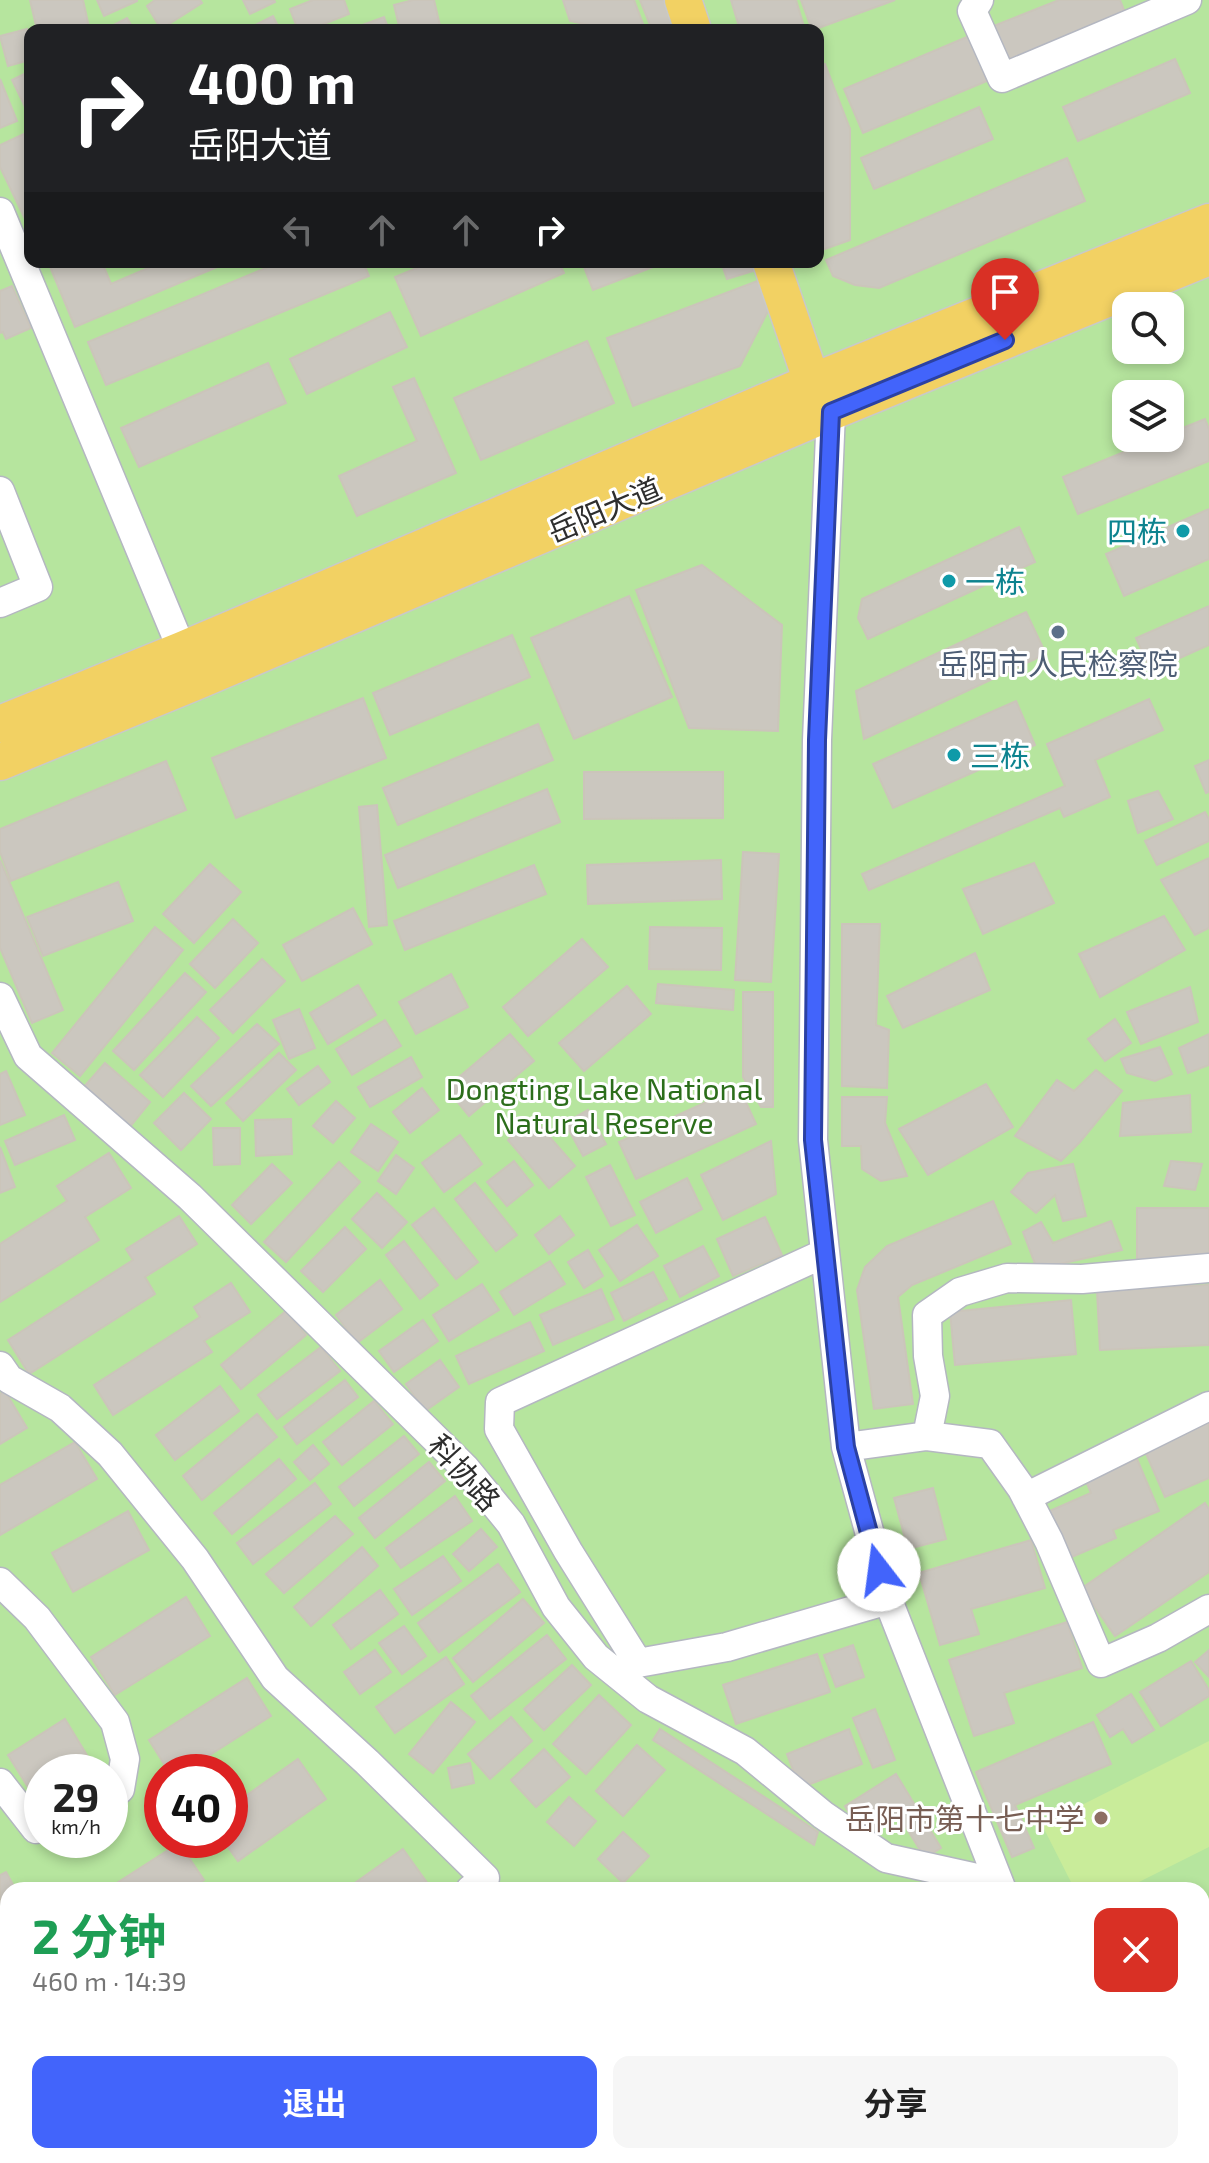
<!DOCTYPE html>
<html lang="zh">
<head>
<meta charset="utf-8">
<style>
	body { margin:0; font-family:"Exo 2","Noto Sans SC",sans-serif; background:#f6f6f6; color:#222; height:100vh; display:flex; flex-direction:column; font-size:30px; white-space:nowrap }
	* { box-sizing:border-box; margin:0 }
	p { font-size:26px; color:#767676 }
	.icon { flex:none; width:44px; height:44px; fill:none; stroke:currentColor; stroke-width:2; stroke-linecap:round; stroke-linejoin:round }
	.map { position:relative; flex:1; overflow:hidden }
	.sheet { position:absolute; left:0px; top:1882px; width:1210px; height:282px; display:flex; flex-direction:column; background:#fff; border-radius:24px 24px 0 0; box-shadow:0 4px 12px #0003 }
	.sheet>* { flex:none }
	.guide { position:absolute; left:24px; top:24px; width:800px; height:244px; border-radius:16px; box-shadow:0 4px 12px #0003; background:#202124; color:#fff; overflow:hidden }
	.controls { position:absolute; left:1112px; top:292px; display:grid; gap:16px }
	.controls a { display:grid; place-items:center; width:72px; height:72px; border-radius:16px; background:#fff; box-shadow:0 4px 12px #0003; font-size:40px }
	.speed { position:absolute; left:24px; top:1754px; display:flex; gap:16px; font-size:40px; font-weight:700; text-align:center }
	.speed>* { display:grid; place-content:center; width:104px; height:104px; border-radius:50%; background:#fff; box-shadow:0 4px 12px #0003; line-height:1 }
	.speed small { font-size:20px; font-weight:400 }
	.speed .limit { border:12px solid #d22; background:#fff; color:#111 }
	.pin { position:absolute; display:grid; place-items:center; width:68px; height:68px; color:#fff; margin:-82px -34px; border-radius:50% 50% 50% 0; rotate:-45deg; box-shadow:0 0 8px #0007 }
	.pin .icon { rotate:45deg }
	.me { position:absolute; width:88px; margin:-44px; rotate:345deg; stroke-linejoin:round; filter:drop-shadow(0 0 6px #0008) }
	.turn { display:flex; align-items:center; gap:28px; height:168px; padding:0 32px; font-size:36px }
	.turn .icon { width:104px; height:104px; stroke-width:2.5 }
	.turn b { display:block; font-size:56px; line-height:68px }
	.lanes { display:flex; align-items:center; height:76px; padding:0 32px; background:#0003; justify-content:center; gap:40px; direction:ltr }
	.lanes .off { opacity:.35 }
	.round { display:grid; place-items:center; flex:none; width:84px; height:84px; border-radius:16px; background:#f6f6f6 }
	.overview { display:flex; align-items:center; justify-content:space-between; height:136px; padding:0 32px }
	h1 { font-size:48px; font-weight:700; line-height:60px; color:#1e9e55 }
	.cta { display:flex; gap:16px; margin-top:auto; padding:16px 32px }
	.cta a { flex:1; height:92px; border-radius:16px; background:#4264fb; color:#fff; font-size:32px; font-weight:700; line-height:92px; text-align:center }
	.cta a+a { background:#f6f6f6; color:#222 }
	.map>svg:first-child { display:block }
	.green { fill:#b6e59e; fill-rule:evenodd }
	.pitch { fill:#c9ec9a }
	.building { fill:#cbc7bf; stroke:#cbc5ba; stroke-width:2 }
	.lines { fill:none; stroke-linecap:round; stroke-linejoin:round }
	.minor-casing { stroke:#b4b7c1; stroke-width:31 }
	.major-casing { stroke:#c9c9c9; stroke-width:39 }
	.minor { stroke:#fff; stroke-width:28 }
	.major { stroke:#f2d163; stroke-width:36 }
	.route-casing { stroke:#2b41a3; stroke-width:20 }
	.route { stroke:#4264fb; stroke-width:14 }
	.culture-dot { fill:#0f9aa8; stroke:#fff; stroke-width:3 }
	.service-dot { fill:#5c6f8a; stroke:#fff; stroke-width:3 }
	.education-dot { fill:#8d6e63; stroke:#fff; stroke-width:3 }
	.labels { text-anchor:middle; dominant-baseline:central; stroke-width:6; stroke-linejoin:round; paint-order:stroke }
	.street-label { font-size:30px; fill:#2e2e2e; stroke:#fff }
	.culture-label { font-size:30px; fill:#0d838f; stroke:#fff; text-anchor:start }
	.service-label { font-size:30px; fill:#4e5e75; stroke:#fff }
	.park-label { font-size:30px; fill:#2c6e1b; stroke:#fff }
	.education-label { font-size:30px; fill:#785e54; stroke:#fff; text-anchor:end }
</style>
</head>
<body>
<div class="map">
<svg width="1209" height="2163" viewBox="0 0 1209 2163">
	<rect width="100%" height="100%" fill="#efe9e1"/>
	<!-- green -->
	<path class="green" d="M0,0H1209V2163H0ZM30,30H818V262H30ZM1126,306H1170V350H1126ZM1126,394H1170V438H1126ZM42,1772H110V1840H42ZM162,1772H230V1840H162ZM8,1890H1202V2156H8Z"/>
	<!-- pitch -->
	<path class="pitch" d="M1209,1741V1847L1123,1890H1075L1042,1825Z"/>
	<!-- building -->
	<path class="building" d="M30,0H83L89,27L75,30H37Z
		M97,0H137V1L104,16Z
		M155,0H200L202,3L161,29L147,6Z
		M243,0H274L275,2L250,14Z
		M313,0H344L349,14L309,30H298L290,9Z
		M413,0H434L441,30H400L394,5Z
		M563,0H634L643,24L627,30H613L570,21Z
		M640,0H673L684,30H652Z
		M731,0H796L805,30H740Z
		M801,0H895L813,30H812Z
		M1059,0H1120L1127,18L1006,65L991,27Z
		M273,16L280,30H253L251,27Z
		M384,17L389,30H349Z
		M127,18L134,30H109L108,28Z
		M27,29L30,42V60L8,66L0,36Z
		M969,36L987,81L863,133L844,89Z
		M1175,59L1190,93L1078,141L1063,107Z
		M825,64L850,129V240L822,250L818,241V67Z
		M28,72L30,76V110L27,111L12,80Z
		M0,79L17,121L0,128Z
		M979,107L993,139L874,189L861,158Z
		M30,131V217L25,219L0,167V145Z
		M1067,158L1085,201L879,288L855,285L833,276L826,260Z
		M48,262H102L111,284L162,262H229L75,327Z
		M280,262H363L369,276L106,385L88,342Z
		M431,262H559L564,273L421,336L395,277Z
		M582,262H666L593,290Z
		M721,262H754L756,270L727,279Z
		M760,280L770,307L740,366L633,406L607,338Z
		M12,286L31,328L6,339L3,332L0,333V291Z
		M390,312L407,347L307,394L290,359Z
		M587,341L614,403L481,460L454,398Z
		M268,363L286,403L139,467L121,428Z
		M414,378L456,473L357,516L339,476L417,441L393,387Z
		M1205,419L1209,429V461L1078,514L1063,477L1158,438H1170V433Z
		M1209,509V559L1124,596L1106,554Z
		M1019,527L1035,562L868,639L858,618L862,599Z
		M702,565L782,625L778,731L689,728L636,590Z
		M629,596L672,697L574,739L531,638Z
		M1209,606V645L1151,671L1136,638Z
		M1026,612L1046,654L864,739L856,691Z
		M512,635L530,677L390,735L373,693Z
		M363,698L386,758L236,818L212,758Z
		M1149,699L1163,730L1095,760L1110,797L1064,817L1060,808L869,890L862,874L1065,786L1047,744Z
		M1016,701L1035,745L893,808L873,764Z
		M538,724L553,760L398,825L383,788Z
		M1209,760V792L1206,793L1195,766Z
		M166,761L186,810L11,881L0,852V829Z
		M584,772H723V818L584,819Z
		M547,789L560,822L398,888L385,855Z
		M1158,791L1173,819L1138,833L1128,801Z
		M377,805L387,925L369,927L359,807Z
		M1205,812L1209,819V841L1157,865L1145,841Z
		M743,852L779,854L771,982L735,980Z
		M1209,858V928L1195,935L1161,880Z
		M0,860L63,1010L32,1023L0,948Z
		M721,860L722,899L588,904L587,865Z
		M1034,863L1054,903L983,934L963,889Z
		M210,864L241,892L194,943L163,914Z
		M534,865L546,894L405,950L394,921Z
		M118,882L133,921L43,956L27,917Z
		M353,908L372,944L302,981L283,945Z
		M1164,916L1185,950L1100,997L1079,954Z
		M233,919L258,943L215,988L190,964Z
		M842,924H880L876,1025L889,1030L887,1088L842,1086Z
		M155,927L183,950L80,1076L52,1053Z
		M650,927L722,928L721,970L649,969Z
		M582,939L608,967L528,1036L503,1007Z
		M975,953L990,990L903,1028L887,996Z
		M262,959L285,981L233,1033L210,1010Z
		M185,973L206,992L134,1070L113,1051Z
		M451,974L468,1007L416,1034L399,1002Z
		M658,984L734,990L733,1010L656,1003Z
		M358,985L376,1015L328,1044L310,1013Z
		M627,986L651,1014L584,1071L559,1043Z
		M1190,987L1198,1022L1141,1044L1127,1012Z
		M743,992H773V1107H761L743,1077Z
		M299,1009L315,1048L289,1059L273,1020Z
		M197,1017L219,1038L163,1097L140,1075Z
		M1115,1019L1131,1043L1105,1061L1088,1039Z
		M385,1020L401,1046L352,1075L336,1049Z
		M257,1024L279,1044L211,1106L191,1086Z
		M510,1034L534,1061L469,1116L446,1088Z
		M1209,1034V1065L1188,1073L1179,1048Z
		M1160,1047L1172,1074L1155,1081L1127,1073L1121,1059Z
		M279,1053L296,1070L243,1121L226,1103Z
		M411,1057L422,1077L370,1107L358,1087Z
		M105,1063L150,1102L129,1128L83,1088Z
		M318,1066L330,1082L299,1105L287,1089Z
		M1096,1070L1122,1091L1080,1142L1061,1161L1015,1136L1057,1080L1074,1091Z
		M6,1071L25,1115L0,1125V1074Z
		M986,1084L1013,1127L928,1175L899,1129Z
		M739,1087L756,1124L636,1179L619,1142Z
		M422,1088L439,1110L410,1133L393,1112Z
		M184,1093L211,1119L181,1150L154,1123Z
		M1190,1095L1191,1132L1120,1136L1123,1103Z
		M842,1097H887L885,1123L907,1176L881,1181L862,1169L861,1146H842Z
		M336,1101L355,1118L333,1143L313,1126Z
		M588,1110L606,1144L583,1156L565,1123Z
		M64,1115L75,1140L15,1165L5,1141Z
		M533,1118L575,1166L549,1188L508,1140Z
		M291,1119L292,1154L256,1156L255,1120Z
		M371,1124L398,1142L378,1171L351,1152Z
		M213,1128H240V1164L214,1165Z
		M460,1135L482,1164L444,1192L422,1163Z
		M771,1141L776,1194L723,1220L701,1175Z
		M0,1147L15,1187L0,1193Z
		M109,1153L131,1188L85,1217L99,1240L0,1302V1244L67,1201L57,1186Z
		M396,1155L414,1168L396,1194L378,1181Z
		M514,1161L533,1185L507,1206L487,1182Z
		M1171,1161L1202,1164L1195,1190L1164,1186Z
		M339,1162L360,1182L286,1262L264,1242Z
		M272,1164L292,1183L251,1224L232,1205Z
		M1073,1164L1086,1216L1063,1221L1055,1195L1036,1213L1011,1192L1028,1173Z
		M610,1165L635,1215L611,1226L586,1177Z
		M687,1178L702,1209L656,1233L640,1202Z
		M475,1183L517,1235L496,1251L455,1199Z
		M377,1193L407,1222L382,1248L352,1219Z
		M993,1201L1011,1244L912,1285L898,1297L913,1404L874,1409L857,1290L865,1267L887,1246Z
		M434,1208L478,1262L456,1279L412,1225Z
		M1137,1208H1209V1261L1137,1260Z
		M179,1216L197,1244L145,1277L155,1294L29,1374L8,1340L133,1260L126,1249Z
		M560,1216L574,1235L549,1254L535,1235Z
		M765,1217L782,1255L733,1276L717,1239Z
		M1111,1221L1122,1250L1037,1269L1023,1232L1041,1222L1053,1243Z
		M637,1225L658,1256L620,1281L599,1250Z
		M345,1227L366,1249L323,1292L301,1271Z
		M404,1241L438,1285L420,1299L386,1255Z
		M703,1246L719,1276L680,1297L664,1266Z
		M588,1250L603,1276L584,1288L568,1262Z
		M550,1261L565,1284L514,1315L500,1292Z
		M653,1272L667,1299L624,1321L611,1293Z
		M380,1280L402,1309L357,1343L336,1315Z
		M231,1283L250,1312L204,1341L212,1352L113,1415L94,1385L200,1317L194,1307Z
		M482,1284L499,1310L449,1341L433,1315Z
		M1209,1285V1345L1100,1350L1097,1291Z
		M601,1289L614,1319L553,1345L540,1315Z
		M1071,1300L1076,1354L955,1365L950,1312Z
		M286,1311L306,1335L241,1389L221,1365Z
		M423,1320L438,1341L394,1372L379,1351Z
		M530,1322L544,1351L469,1384L456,1356Z
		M321,1347L340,1371L277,1419L258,1395Z
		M440,1360L459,1387L425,1411L406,1384Z
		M345,1380L358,1397L297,1444L284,1427Z
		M220,1386L239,1411L175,1460L156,1435Z
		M5,1391L27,1428L0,1444V1394Z
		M374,1401L393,1424L342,1465L323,1442Z
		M257,1414L277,1437L202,1500L183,1476Z
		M1209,1421V1478L1165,1497L1144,1449Z
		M404,1436L419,1454L354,1506L339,1487Z
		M75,1442L97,1479L0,1535V1485Z
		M313,1445L329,1464L310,1480L294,1462Z
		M279,1459L296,1479L232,1534L214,1513Z
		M1137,1459L1159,1511L1113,1530L1116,1538L1065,1560L1045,1513L1091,1493L1086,1481Z
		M429,1462L445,1481L375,1538L359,1518Z
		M315,1483L331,1504L253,1564L237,1543Z
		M933,1488L946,1539L908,1549L894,1498Z
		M455,1496L472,1521L401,1568L386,1548Z
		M1205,1503L1209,1509V1572L1115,1636L1082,1588Z
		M128,1511L149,1550L73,1592L52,1553Z
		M335,1516L353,1534L284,1593L266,1574Z
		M481,1529L497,1547L469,1571L453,1554Z
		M1031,1540L1045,1588L971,1609L979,1634L940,1645L919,1573Z
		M362,1547L378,1566L311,1626L294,1607Z
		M443,1556L461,1581L412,1615L394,1589Z
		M498,1564L520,1592L439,1652L418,1623Z
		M380,1590L398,1614L351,1649L333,1625Z
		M186,1597L210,1636L115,1695L91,1657Z
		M523,1599L544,1623L473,1682L453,1658Z
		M1067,1622L1082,1668L1004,1693L1014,1723L974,1736L949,1660Z
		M404,1626L426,1656L402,1674L379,1643Z
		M547,1635L566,1659L490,1719L471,1696Z
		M853,1645L864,1677L836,1687L824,1655Z
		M375,1650L391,1672L360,1694L344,1672Z
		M1209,1650V1677L1195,1662Z
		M817,1654L830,1692L736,1724L723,1685Z
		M446,1657L464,1684L395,1733L376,1707Z
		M1191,1661L1209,1690V1696L1161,1726L1140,1692Z
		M572,1665L591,1685L544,1730L524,1709Z
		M247,1678L271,1716L183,1772H169L149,1740Z
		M1131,1694L1154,1730L1132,1743L1123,1729L1110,1737L1097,1715Z
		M599,1695L631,1725L586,1774L553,1744Z
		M451,1702L475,1722L433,1773L409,1754Z
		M875,1709L895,1760L873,1768L853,1718Z
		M511,1717L532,1741L490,1779L468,1754Z
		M65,1719L88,1757L64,1772H42V1786L31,1792L8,1755Z
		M1093,1722L1111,1764L1015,1805L1034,1848L1012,1857L976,1772Z
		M660,1729L818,1832L814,1845L653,1740Z
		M849,1729L862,1764L800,1788L787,1754Z
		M637,1745L665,1770L623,1816L596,1791Z
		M544,1749L570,1777L536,1807L511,1780Z
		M298,1759L326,1799L238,1861L223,1840H230V1807Z
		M470,1763L474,1783L452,1788L448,1768Z
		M896,1774L941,1848L925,1858L899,1816L864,1837L845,1806Z
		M569,1797L596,1821L574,1846L547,1822Z
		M623,1832L649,1856L623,1883L598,1859Z
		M179,1843L204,1880L189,1890H106Z
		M403,1849L428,1884L418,1890H345Z
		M6,1872L16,1890H8V1922L0,1926V1875Z
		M1209,1962V2028L1202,2031V1965Z
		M1209,2079V2138L1202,2141V2082Z
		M130,2156H154L158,2163H117Z
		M231,2156H293L284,2163H237Z
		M570,2156H654L645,2163H561Z
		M931,2156H1022L1008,2163H914Z"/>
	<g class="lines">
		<defs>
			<path id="minor" d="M979,0L972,11L1002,78L1187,0
				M0,212L182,650
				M831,412L817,740L813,1140L846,1447L888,1600L1002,1890
				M0,491L38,587L0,603
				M0,997L28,1056L190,1197L465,1468L511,1524L556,1607L596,1657L648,1699L745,1751L823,1815L886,1858L972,1877
				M825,1253L500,1402L499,1429L568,1551L638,1663L727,1647L888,1600
				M0,1366L9,1379L60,1408L110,1454L195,1559L275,1678L367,1762L485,1878L470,1890
				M927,1436L935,1396L928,1356L927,1315L960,1292L1007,1278L1082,1279L1209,1268
				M846,1447L927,1436L990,1444L1022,1489L1049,1541L1101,1663L1158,1638L1209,1609
				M1026,1497L1209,1406
				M0,1582L37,1618L115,1722L125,1759L120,1789L110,1797
				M0,1783L36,1829L42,1827
				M212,2156L215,2163
				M452,2156L457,2163
				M1112,2156L1115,2163"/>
			<path id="major" d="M683,0L693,30
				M771,262L812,382L825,402
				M0,724L182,650L812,382L1209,222
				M0,762L195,682L831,412L1209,257
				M0,2082L8,2098
				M32,2156L35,2163"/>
		</defs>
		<!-- minor casing -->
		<use href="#minor" class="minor-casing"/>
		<!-- major casing -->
		<use href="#major" class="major-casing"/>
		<!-- minor -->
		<use href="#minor" class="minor"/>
		<!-- major -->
		<use href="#major" class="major"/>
	</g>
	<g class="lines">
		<defs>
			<path id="route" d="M879,1570L846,1447L813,1140L817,740L831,412L1005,340"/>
		</defs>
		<!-- route casing -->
		<use href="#route" class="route-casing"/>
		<!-- route -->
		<use href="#route" class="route"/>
	</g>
	<!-- markers -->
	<g class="culture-dot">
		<circle cx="1183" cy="531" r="8"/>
		<circle cx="949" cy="581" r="8"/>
		<circle cx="954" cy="755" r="8"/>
	</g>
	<circle class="service-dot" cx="1058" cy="632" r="8"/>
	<circle class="education-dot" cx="1101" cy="1818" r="8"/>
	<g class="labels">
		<!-- street labels -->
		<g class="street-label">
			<text transform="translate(604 509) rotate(-23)">岳阳大道</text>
			<text transform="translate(465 1472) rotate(48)">科协路</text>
		</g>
		<!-- culture labels -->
		<g class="culture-label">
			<text x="1167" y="531" text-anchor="end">四栋</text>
			<text x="965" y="581">一栋</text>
			<text x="970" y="755">三栋</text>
		</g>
		<!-- service labels -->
		<g class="service-label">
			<text x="1058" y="663">岳阳市人民检察院</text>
		</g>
		<!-- park labels -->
		<g class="park-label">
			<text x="604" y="1088">Dongting Lake National<tspan x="604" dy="34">Natural Reserve</tspan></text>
		</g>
		<!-- education labels -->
		<g class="education-label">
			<text x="1085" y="1818">岳阳市第十七中学</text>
		</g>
	</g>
</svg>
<div class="controls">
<a><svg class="icon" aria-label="search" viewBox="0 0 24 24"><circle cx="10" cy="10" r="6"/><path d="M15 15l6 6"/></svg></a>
<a><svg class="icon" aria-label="layers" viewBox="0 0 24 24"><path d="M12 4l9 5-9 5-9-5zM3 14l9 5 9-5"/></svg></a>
</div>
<div class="speed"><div>29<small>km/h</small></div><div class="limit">40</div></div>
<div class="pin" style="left:1005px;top:340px;background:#d93025"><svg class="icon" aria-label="arrive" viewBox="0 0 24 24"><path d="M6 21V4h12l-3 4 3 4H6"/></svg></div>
<svg class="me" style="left:879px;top:1570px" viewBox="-20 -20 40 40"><circle r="19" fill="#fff"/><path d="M0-13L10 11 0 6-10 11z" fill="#4264fb"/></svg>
<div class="guide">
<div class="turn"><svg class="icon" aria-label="right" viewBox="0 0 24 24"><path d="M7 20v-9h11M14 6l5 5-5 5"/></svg><div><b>400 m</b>岳阳大道</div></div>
<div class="lanes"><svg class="icon off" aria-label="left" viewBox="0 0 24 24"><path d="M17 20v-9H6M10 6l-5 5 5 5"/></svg><svg class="icon off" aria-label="ahead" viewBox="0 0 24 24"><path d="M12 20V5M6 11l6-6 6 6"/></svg><svg class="icon off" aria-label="ahead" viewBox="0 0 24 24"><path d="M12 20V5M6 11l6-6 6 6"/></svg><svg class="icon" aria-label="right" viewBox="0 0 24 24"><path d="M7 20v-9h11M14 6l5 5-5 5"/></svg></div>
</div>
<section class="sheet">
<div class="overview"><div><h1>2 分钟</h1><p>460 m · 14:39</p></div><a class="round" style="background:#d93025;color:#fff"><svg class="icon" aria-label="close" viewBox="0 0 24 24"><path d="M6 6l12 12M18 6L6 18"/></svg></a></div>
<div class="cta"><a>退出</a><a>分享</a></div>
</section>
</div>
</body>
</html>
